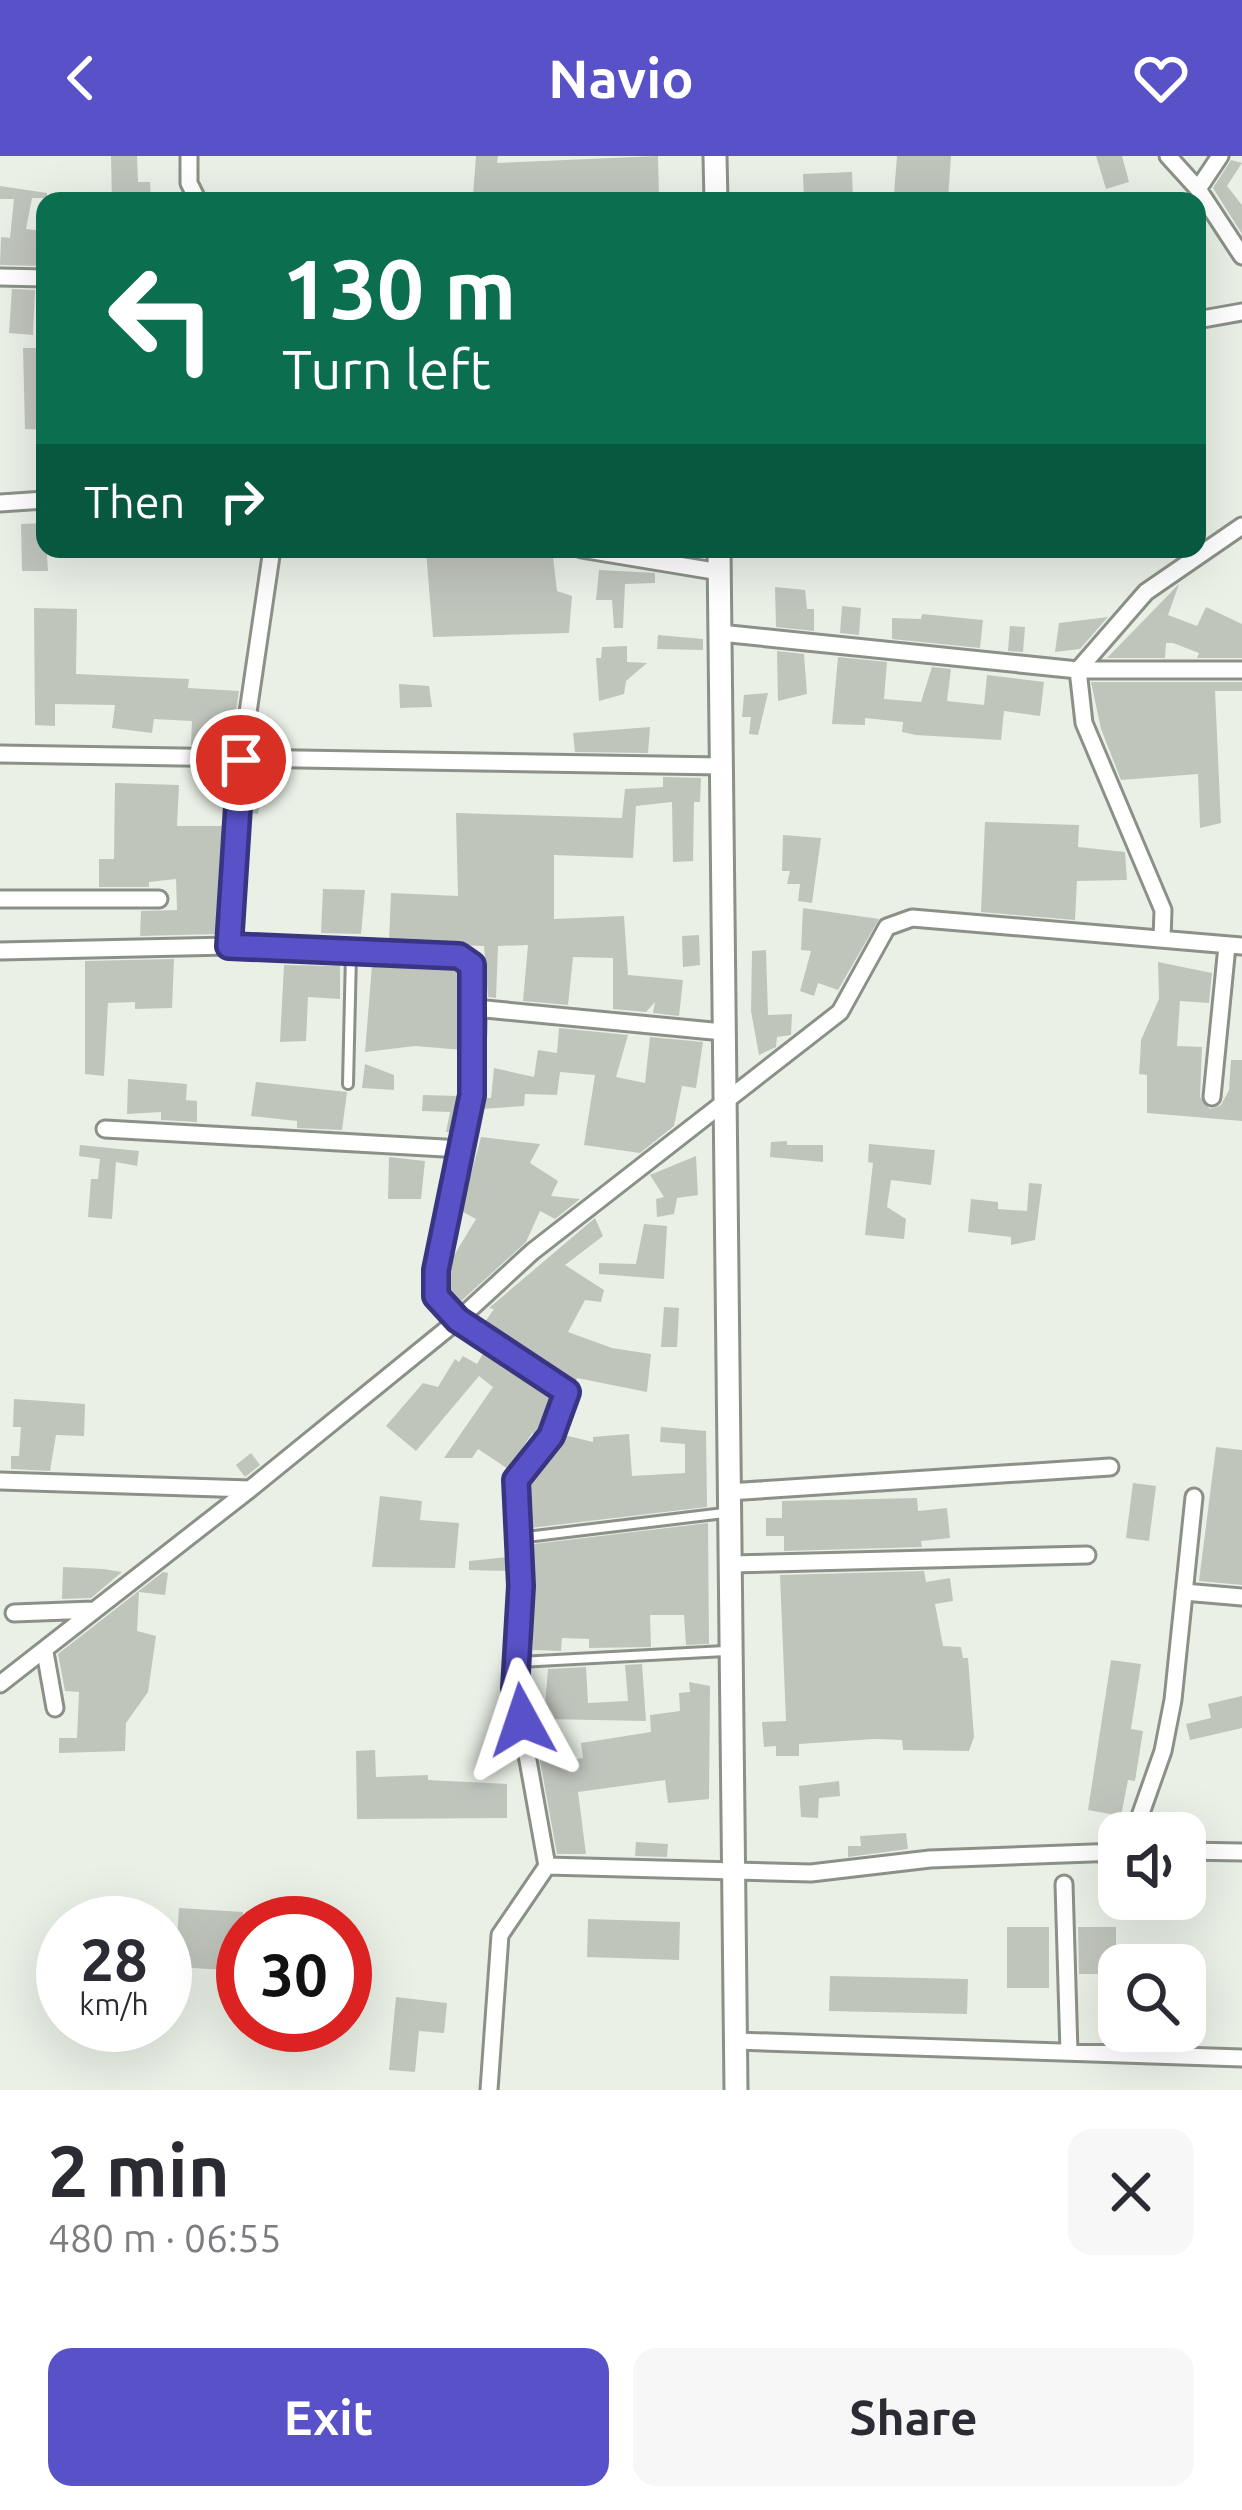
<!DOCTYPE html>
<html lang="en">
<head>
<meta charset="utf-8">
<style>
	body { margin:0; font-family:Ubuntu,sans-serif; background:#f7f7f7; color:#2b2b33; height:100vh; display:flex; flex-direction:column; font-size:45px; white-space:nowrap }
	* { box-sizing:border-box; margin:0 }
	p { font-size:39px; color:#7c7c81 }
	.icon { flex:none; width:66px; height:66px; fill:none; stroke:currentColor; stroke-width:2; stroke-linecap:round; stroke-linejoin:round }
	.map { position:relative; height:1934px; overflow:hidden }
	.panel { display:flex; flex-direction:column; background:#fff; flex:1 }
	.panel>* { flex:none }
	.top-card { position:absolute; left:36px; top:36px; width:1170px; height:366px; border-radius:24px; box-shadow:0 12px 48px #0002; background:#0b6e4f; color:#fff; overflow:hidden }
	.fabs { position:absolute; left:1098px; top:1656px; display:grid; gap:24px }
	.fabs a { display:grid; place-items:center; width:108px; height:108px; border-radius:24px; background:#fff; box-shadow:0 12px 48px #0002; font-size:60px }
	.speed { position:absolute; left:36px; top:1740px; display:flex; gap:24px; font-size:60px; font-weight:700; text-align:center }
	.speed>* { display:grid; place-content:center; width:156px; height:156px; border-radius:50%; background:#fff; box-shadow:0 12px 48px #0002; line-height:1 }
	.speed small { font-size:30px; font-weight:400 }
	.speed .limit { border:18px solid #d22; background:#fff; color:#111 }
	.pin { position:absolute; display:grid; place-items:center; width:102px; height:102px; color:#fff; margin:-51px; border:6px solid #fff; border-radius:50%; box-shadow:0 3px 12px #0007 }
	.me { position:absolute; width:132px; margin:-66px; rotate:355deg; stroke-linejoin:round; filter:drop-shadow(0 0 9px #0008) }
	.turn { display:flex; align-items:center; gap:42px; height:252px; padding:0 48px; font-size:54px }
	.turn .icon { width:156px; height:156px; stroke-width:2.5 }
	.turn b { display:block; font-size:84px; line-height:102px }
	.then { display:flex; align-items:center; height:114px; padding:0 48px; background:#0003; gap:24px; font-size:45px }
	.round { display:grid; place-items:center; flex:none; width:126px; height:126px; border-radius:24px; background:#f7f7f7 }
	.head { display:flex; align-items:center; justify-content:space-between; height:204px; padding:0 48px }
	h1 { font-size:72px; font-weight:700; line-height:90px }
	.action { display:flex; gap:24px; margin-top:auto; padding:24px 48px }
	.action a { flex:1; height:138px; border-radius:24px; background:#5851c8; color:#fff; font-size:48px; font-weight:700; line-height:138px; text-align:center }
	.action a+a { background:#f7f7f7; color:#2b2b33 }
	header { display:flex; justify-content:space-between; align-items:center; height:156px; padding:0 48px; background:#5851c8; color:#fff; font-size:54px; font-weight:700 }
	.map>svg:first-child { display:block }
	.building { fill:#c0c5bc }
	.lines { fill:none; stroke-linecap:round; stroke-linejoin:round }
	.service-casing { stroke:#8c9188; stroke-width:14 }
	.minor-casing { stroke:#8c9188; stroke-width:21 }
	.secondary-casing { stroke:#8c9188; stroke-width:27 }
	.service { stroke:#fff; stroke-width:8 }
	.minor { stroke:#fff; stroke-width:15 }
	.secondary { stroke:#fff; stroke-width:21 }
	.route-casing { stroke:#393582; stroke-width:30 }
	.route { stroke:#5851c8; stroke-width:21 }
</style>
</head>
<body>
<header><svg class="icon" aria-label="back" viewBox="0 0 24 24"><path d="M15 5l-7 7 7 7"/></svg>Navio<svg class="icon" aria-label="heart" viewBox="0 0 24 24"><path d="M12 20l-8-8c-3-5 5-10 8-4 3-6 11-1 8 4z"/></svg></header>
<div class="map">
<svg width="1242" height="1934" viewBox="0 0 1242 1934">
	<rect width="100%" height="100%" fill="#eaf0e6"/>
	<!-- building -->
	<path class="building" d="M111,0H137L138,26H150L151,45H112Z
		M476,0H498L497,7L658,0L659,41L473,40Z
		M897,0H951L948,43L894,38Z
		M1096,0H1122L1129,26L1106,33Z
		M1231,4L1242,7L1227,30L1242,49V78L1213,32Z
		M852,16L853,45H804L803,18Z
		M0,30L47,37V42H32L26,73L45,75V110L0,109L1,81L10,82L14,43H0Z
		M12,133L35,134L33,179L9,177Z
		M23,192H45V274L25,273Z
		M45,367L48,415H22L21,368Z
		M426,395L553,401L557,435L572,440L569,477L433,481Z
		M599,414L655,417V427L625,428L623,472H614L612,444H596Z
		M1179,428L1168,459L1197,470L1206,451L1242,468V502H1197L1199,497L1173,487H1166L1165,502H1107Z
		M775,431L805,434L807,453H814V475L776,471Z
		M842,450L861,452L859,479L840,477Z
		M34,452L77,453L76,518L189,523L188,532L239,535L231,588L191,589L192,565L154,563L152,577L112,572L115,549L55,548V570L35,569Z
		M922,458L983,464L980,492L892,483V462L921,463Z
		M1108,461L1080,493L1055,496L1059,467Z
		M1010,470L1025,471L1023,496L1008,495Z
		M658,479L703,483V494L657,493Z
		M627,490V506L647,507L626,525L624,538L599,545L596,502H601L602,491Z
		M777,495L804,498L807,538L778,545Z
		M838,501L887,506L884,543L921,546L932,511L951,513L947,545L984,549L987,519L1044,526L1040,560L1004,555L1001,584L916,579L902,576L903,566L865,562V569L832,568Z
		M1091,526H1242V535H1215L1221,667L1200,672L1198,618L1121,624L1101,573Z
		M399,528L429,530L432,551L400,552Z
		M768,537L758,579L749,578L751,561H742L744,539Z
		M650,571L648,597L575,596L573,577Z
		M252,621L263,624L258,658L250,657Z
		M663,621L701,622L700,646H694L693,705L673,706L672,646L636,650L633,702L554,699V763L624,760L628,819L683,824L679,860L653,857L655,846L646,856L613,853V802L573,801L568,849L523,845L528,789L498,790L496,842L488,841L484,790L389,786L391,737L458,740L456,657L622,662L625,633L663,631Z
		M115,627L179,629L177,670H225L218,778L140,780L141,755L177,754L176,723L149,726V731H99V703H114Z
		M985,666L1079,669L1078,691L1125,696L1127,724L1077,725L1075,764L981,756Z
		M783,679L821,682L812,747L798,745L800,728H787L790,715H782Z
		M323,733L365,734L361,778L321,777Z
		M803,752L879,763L838,834L818,827L814,840L800,835L811,795L801,794Z
		M699,779L700,809L683,811L682,780Z
		M766,794L768,859L792,858L791,879L777,881L776,891L759,899L751,855L752,795Z
		M174,803L172,852L135,853V846L108,847L104,920L85,918V805Z
		M1158,806L1212,817L1209,847L1180,845L1177,890L1202,891L1200,941L1210,953L1221,949L1229,934L1231,904H1242V965L1147,957V919L1139,918L1140,905L1141,884L1159,843Z
		M284,809L340,810V843L308,841L306,885L280,886Z
		M372,809L459,814L463,894L415,890L365,896Z
		M559,872L628,879L616,921L645,927L650,881L703,886L696,932L682,930L674,970L640,997L584,989L595,919L560,916L557,939L525,938L524,950L481,953L482,942H491L494,912L534,921L538,894L557,897Z
		M365,908L394,919V934L362,932Z
		M128,923L187,928L186,944L197,945V966L161,964V956L127,958Z
		M256,926L347,936L342,974L297,972V965L251,960Z
		M423,939L458,940L452,976H446L450,956L422,955Z
		M481,981L540,988L530,1007L558,1025L551,1040L580,1043L555,1063L540,1055L526,1086L459,1147L448,1135L450,1106L476,1063L461,1055Z
		M787,985V989H823V1006L770,1001L771,986Z
		M869,988L935,994L931,1029L891,1024L887,1051L906,1063L904,1083L865,1079L873,1007L868,1006Z
		M80,989L139,995L137,1010L116,1006L112,1063L88,1061L91,1023H98L100,1003L79,1000Z
		M696,1000L698,1039L677,1042L674,1058L657,1061L656,1043L664,1041L650,1019Z
		M389,1001L425,1005L421,1043H388Z
		M1029,1027L1042,1028L1035,1084L1011,1089V1081L968,1076L971,1043L998,1046V1053L1027,1055Z
		M595,1062L603,1080L565,1109L604,1134L601,1146L585,1144L568,1176L612,1192L651,1198L647,1236L577,1222L575,1228L485,1166L494,1153L489,1152Z
		M644,1068L667,1070L664,1123L599,1118V1107L636,1108Z
		M664,1151L679,1152L677,1191H661Z
		M484,1196L552,1241L540,1274L533,1284V1276L508,1313L478,1293L472,1302H444L493,1231L479,1220L416,1295L386,1270L423,1227L438,1231L455,1203L459,1206L463,1200L477,1208Z
		M14,1243L85,1248L84,1280L56,1279L50,1315L11,1313V1300H19L21,1271H13Z
		M661,1271L706,1275L707,1351L530,1372V1325L564,1279L593,1286V1281L629,1278L632,1320L685,1317V1288L660,1286Z
		M1216,1291L1242,1294V1429L1199,1425Z
		M251,1297L260,1309L245,1321L236,1309Z
		M1133,1327L1156,1330L1149,1385L1126,1382Z
		M380,1340L422,1345L420,1364L459,1367L455,1412L372,1411Z
		M917,1342L918,1355L947,1352L950,1382L921,1385L922,1391L784,1395V1380H766V1362H782V1345Z
		M708,1367L709,1488L686,1489L684,1459H650L651,1491L589,1492V1483L562,1482L561,1495L533,1494L534,1388Z
		M508,1401V1415L469,1414V1405Z
		M63,1411L103,1413L122,1416L91,1442L62,1443Z
		M924,1415L926,1426L950,1422L953,1445L935,1448L943,1490L961,1491L963,1502H968L974,1581L969,1595L903,1594L902,1584L874,1583L799,1588V1600H776V1590L764,1591L762,1566L786,1565L780,1419Z
		M163,1416L168,1417L165,1439L139,1436L137,1475L156,1480L148,1536L126,1567L125,1595L59,1597V1582H77L79,1536L65,1535L58,1498Z
		M1111,1504L1141,1508L1131,1573L1143,1575L1135,1625L1128,1624L1121,1660L1088,1654Z
		M642,1508L646,1565L544,1563L548,1513L586,1511L588,1547L628,1545L625,1509Z
		M689,1526L710,1530L709,1643L668,1647L665,1624L578,1636L586,1698H557L538,1594L552,1591L554,1607L583,1602L581,1587L651,1576L650,1559L680,1555L679,1537L690,1536Z
		M1242,1540V1572L1190,1584L1186,1568L1211,1562L1208,1548Z
		M375,1594L376,1621L428,1619V1624L507,1628V1662L357,1663L356,1595Z
		M839,1625L840,1640L819,1642L818,1662L801,1661L799,1630Z
		M906,1677L908,1693L848,1701V1690H861L860,1680Z
		M636,1686L668,1688L667,1701L635,1700Z
		M179,1752L243,1756V1815L175,1811Z
		M588,1763L680,1766L679,1804L587,1801Z
		M1007,1771H1049V1832H1007Z
		M1078,1771H1116V1797L1176,1794V1809H1116V1818H1079Z
		M830,1820L968,1823L967,1858L829,1855Z
		M396,1841L447,1847L444,1877L419,1875L415,1916L389,1914Z"/>
	<g class="lines">
		<defs>
			<path id="service" d="M348,928L351,798
				M518,1382L724,1357
				M519,1506L725,1495"/>
			<path id="minor" d="M189,0V27L198,45
				M1168,0L1198,33L1242,100
				M1198,33L1220,0
				M0,121L45,122
				M1197,164L1242,156
				M0,347L45,344
				M581,393L720,416
				M720,477L1078,514H1242
				M0,598L721,610
				M0,743H159
				M1162,783L1163,754L1084,567L1078,514L1146,436L1242,370
				M229,790L241,604L272,393
				M0,795L229,790L468,802C497,860 450,1048 436,1114V1140L458,1164L567,1236L551,1280L516,1324L521,1430L515,1532L547,1710
				M475,852L723,876
				M1212,941L1227,790
				M105,973L462,993
				M0,1325L250,1333
				M728,1336L1110,1311
				M730,1408L1087,1399
				M1184,1436L1242,1441
				M14,1457L93,1454
				M45,1496L55,1552
				M0,1528L250,1333L458,1164L532,1096L840,856L887,771L912,762L1242,790
				M1134,1677L1163,1595L1173,1544L1194,1341
				M1185,1695L1242,1696
				M1064,1728L1069,1896
				M736,1885L1242,1902
				M489,1934L500,1779L547,1710L811,1717L930,1703L1119,1696"/>
			<path id="secondary" d="M715,0L716,45
				M719,393L736,1934"/>
		</defs>
		<!-- service casing -->
		<use href="#service" class="service-casing"/>
		<!-- minor casing -->
		<use href="#minor" class="minor-casing"/>
		<!-- secondary casing -->
		<use href="#secondary" class="secondary-casing"/>
		<!-- service -->
		<use href="#service" class="service"/>
		<!-- minor -->
		<use href="#minor" class="minor"/>
		<!-- secondary -->
		<use href="#secondary" class="secondary"/>
	</g>
	<g class="lines">
		<defs>
			<path id="route" d="M241,604L229,790L459,800L472,809V939L436,1114V1140L458,1164L567,1236L551,1280L516,1324L521,1430L515,1532L522,1564"/>
		</defs>
		<!-- route casing -->
		<use href="#route" class="route-casing"/>
		<!-- route -->
		<use href="#route" class="route"/>
	</g>
</svg>
<div class="fabs">
<a><svg class="icon" aria-label="sound" viewBox="0 0 24 24"><path d="M4 9h4l5-4v14l-5-4H4zM17 9q2 3 0 6"/></svg></a>
<a><svg class="icon" aria-label="search" viewBox="0 0 24 24"><circle cx="10" cy="10" r="6"/><path d="M15 15l6 6"/></svg></a>
</div>
<div class="speed"><div>28<small>km/h</small></div><div class="limit">30</div></div>
<div class="pin" style="left:241px;top:604px;background:#d93025"><svg class="icon" aria-label="arrive" viewBox="0 0 24 24"><path d="M6 21V4h12l-3 4 3 4H6"/></svg></div>
<svg class="me" style="left:522px;top:1564px" viewBox="-20 -20 40 40"><path d="M0-17L14 15 0 8-14 15z" fill="#5851c8" stroke="#fff" stroke-width="4"/></svg>
<div class="top-card">
<div class="turn"><svg class="icon" aria-label="left" viewBox="0 0 24 24"><path d="M17 20v-9H6M10 6l-5 5 5 5"/></svg><div><b>130 m</b>Turn left</div></div>
<div class="then">Then<svg class="icon" aria-label="right" viewBox="0 0 24 24"><path d="M7 20v-9h11M14 6l5 5-5 5"/></svg></div>
</div>
</div>
<section class="panel">
<div class="head"><div><h1>2 min</h1><p>480 m · 06:55</p></div><a class="round"><svg class="icon" aria-label="close" viewBox="0 0 24 24"><path d="M6 6l12 12M18 6L6 18"/></svg></a></div>
<div class="action"><a>Exit</a><a>Share</a></div>
</section>
</body>
</html>
